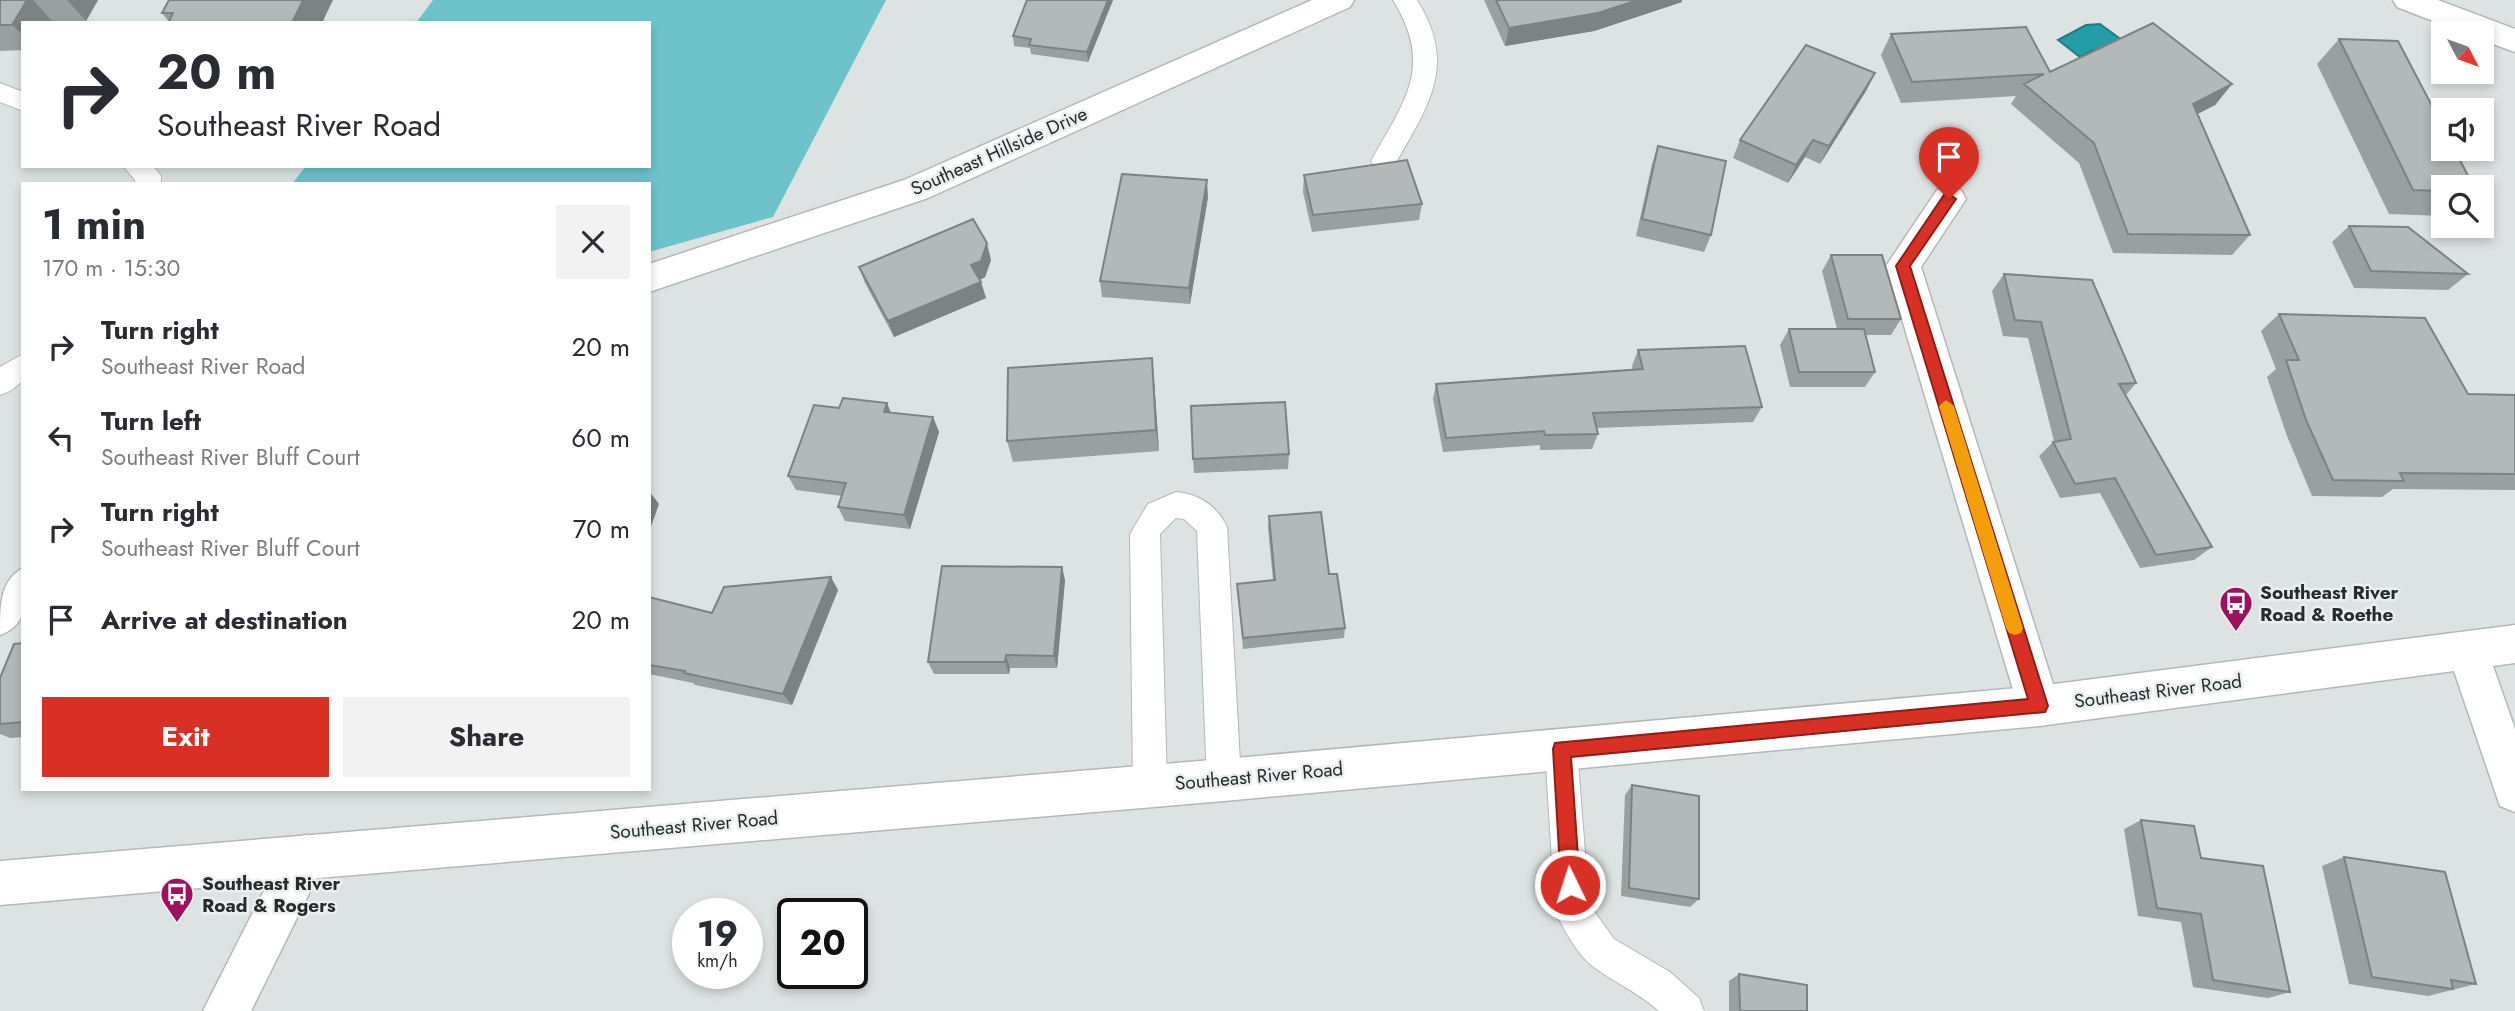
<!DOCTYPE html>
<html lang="en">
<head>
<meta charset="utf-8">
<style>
	body { margin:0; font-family:Jost,sans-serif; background:#f2f2f3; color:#2b2b33; height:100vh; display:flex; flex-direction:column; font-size:26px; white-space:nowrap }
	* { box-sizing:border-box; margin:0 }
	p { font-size:23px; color:#7c7c81 }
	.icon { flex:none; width:38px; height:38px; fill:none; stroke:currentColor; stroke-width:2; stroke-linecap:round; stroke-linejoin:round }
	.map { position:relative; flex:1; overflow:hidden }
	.side { position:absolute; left:21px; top:182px; width:630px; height:609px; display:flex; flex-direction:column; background:#fff; border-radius:0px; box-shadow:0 4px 10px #0003 }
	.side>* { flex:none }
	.hud { position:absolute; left:21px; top:21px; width:630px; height:147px; border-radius:0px; box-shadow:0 4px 10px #0003; background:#fff; color:#2b2b33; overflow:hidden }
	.needle { width:46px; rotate:131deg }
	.buttons { position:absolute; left:2431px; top:21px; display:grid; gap:14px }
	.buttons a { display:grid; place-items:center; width:63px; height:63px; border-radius:0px; background:#fff; box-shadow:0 4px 10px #0003; font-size:35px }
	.speed { position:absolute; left:672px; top:898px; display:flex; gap:14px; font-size:35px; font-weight:700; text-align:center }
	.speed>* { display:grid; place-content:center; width:91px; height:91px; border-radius:50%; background:#fff; box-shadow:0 4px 10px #0003; line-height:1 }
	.speed small { font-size:18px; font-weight:400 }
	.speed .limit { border:4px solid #111; border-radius:10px; background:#fff; color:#111 }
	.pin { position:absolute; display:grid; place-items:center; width:60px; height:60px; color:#fff; margin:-72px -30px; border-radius:50% 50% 50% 0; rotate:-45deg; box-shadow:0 0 7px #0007 }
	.pin .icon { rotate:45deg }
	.me { position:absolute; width:77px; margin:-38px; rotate:356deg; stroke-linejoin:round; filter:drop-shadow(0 0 5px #0008) }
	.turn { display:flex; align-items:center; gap:24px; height:147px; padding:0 21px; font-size:32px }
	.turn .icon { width:91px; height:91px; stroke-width:2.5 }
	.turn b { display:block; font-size:49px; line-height:60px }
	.round { display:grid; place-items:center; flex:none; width:74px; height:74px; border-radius:0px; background:#f2f2f3 }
	.head { display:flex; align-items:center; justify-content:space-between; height:119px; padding:0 21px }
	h1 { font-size:42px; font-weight:700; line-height:52px }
	.cta { display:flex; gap:14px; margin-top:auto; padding:14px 21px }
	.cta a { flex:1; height:80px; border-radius:0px; background:#d93025; color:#fff; font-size:28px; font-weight:700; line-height:80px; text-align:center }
	.cta a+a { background:#f2f2f3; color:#2b2b33 }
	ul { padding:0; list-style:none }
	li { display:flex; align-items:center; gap:21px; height:91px; padding:0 21px }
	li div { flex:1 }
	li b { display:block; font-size:26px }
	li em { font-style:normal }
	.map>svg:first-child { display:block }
	.green { fill:#6ec3cb }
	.water { fill:#259da7; stroke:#267a82; stroke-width:2 }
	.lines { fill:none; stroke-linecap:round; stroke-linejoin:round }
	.lane-casing { stroke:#b3b9b9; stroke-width:2 }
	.street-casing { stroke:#b3b9b9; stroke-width:3 }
	.secondary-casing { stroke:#b3b9b9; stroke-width:3 }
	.lane { fill:#fff; fill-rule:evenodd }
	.street { fill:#fff; fill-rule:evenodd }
	.secondary { fill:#fff; fill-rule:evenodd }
	.wall { fill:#9a9f9f }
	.shaded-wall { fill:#7d8282 }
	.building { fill:#b3b9b9; stroke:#7d8282; stroke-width:2 }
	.route { fill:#d93025; stroke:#8d1f18; stroke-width:2 }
	.slow { fill:#f59e0b }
	.labels { text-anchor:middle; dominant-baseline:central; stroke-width:5; stroke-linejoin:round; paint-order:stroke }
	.street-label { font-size:19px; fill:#282a2b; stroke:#eaf0f0 }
	.poi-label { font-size:19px; font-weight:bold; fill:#282a2b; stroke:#eaf0f0; text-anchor:start }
</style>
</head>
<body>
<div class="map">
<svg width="2515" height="1011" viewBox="0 0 2515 1011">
	<rect width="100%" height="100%" fill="#dde3e3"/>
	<!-- green -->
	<path class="green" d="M433,0H886L773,217L649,252V184H292L306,166H649V23H416Z"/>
	<!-- water -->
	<path class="water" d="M2100,24L2123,41L2106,51L2093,50L2080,57L2058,40L2086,25Z"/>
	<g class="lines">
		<defs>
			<path id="lane" d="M1393,0H1417C1459,67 1427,107 1393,168L1384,170L1375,168L1371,161C1405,100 1434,67 1393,0Z
				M0,83L23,92V111L0,102Z
				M123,166H153L161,176V184H135V180Z
				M23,354V381L10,391L0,395V367Z
				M1176,492C1199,494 1217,506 1227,527L1241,780L1236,791L1224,796L1212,791L1207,780L1197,531L1184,519L1176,518L1160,534L1167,786L1162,797L1150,802L1138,797L1133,786L1130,534L1148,504Z
				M1561,733L1573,738L1577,749L1589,904L1614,939L1670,972L1699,998L1704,1011H1659C1638,992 1613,982 1591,965C1576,952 1562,927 1555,910L1545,749L1549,738Z"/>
			<path id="street" d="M1312,0H1354L1350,7L928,198L649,292V264L904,180Z
				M2393,0H2438L2515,29V52L2482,40V33H2464L2397,7Z
				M1949,186L1961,190L1966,199L1921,267L2060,706L2054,720L2039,726L2024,720L2018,706L1886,266L1937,190Z
				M23,568C23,597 32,623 0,635C0,606 0,580 23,568Z
				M305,835L321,841L327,857L251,1011H203L289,841Z"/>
			<path id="secondary" d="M2515,625V663L2493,666L2515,729V812L2500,806L2454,671L2039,726L1224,801L0,905V861L1224,759L2039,686Z"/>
		</defs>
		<!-- lane casing -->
		<use href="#lane" class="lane-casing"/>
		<!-- street casing -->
		<use href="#street" class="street-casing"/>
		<!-- secondary casing -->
		<use href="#secondary" class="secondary-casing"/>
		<!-- lane -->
		<use href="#lane" class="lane"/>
		<!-- street -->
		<use href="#street" class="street"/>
		<!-- secondary -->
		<use href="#secondary" class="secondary"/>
	</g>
	<!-- wall -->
	<path class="wall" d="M0,0H98L86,21L23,23V50L0,51Z
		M169,0L322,23L169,22L162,13Z
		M1027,0H1113L1088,62L1031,54L1030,48L1014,46L1013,36Z
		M1484,0H1682V2L1594,31L1505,46Z
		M1891,34L2050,72L2232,84L2215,105L2197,114L2250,235L2232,255L2113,253L2079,163L2011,104L2016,96L1901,103L1881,55Z
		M2339,39L2443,187V216L2389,214L2317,64Z
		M1875,73L1866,91L1820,164L1805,157L1788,183L1733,158L1740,140Z
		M1658,146L1711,235L1704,252L1636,236L1652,164Z
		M1304,175L1422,204L1419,220L1312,232L1303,192Z
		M1208,197L1190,304L1102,297L1100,281Z
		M2349,226L2468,274L2448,290L2354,288L2332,242Z
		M1831,255L1901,319L1891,335H1865L1875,372L1865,387H1790L1780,345L1789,329H1837L1822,271Z
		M991,260L985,277L980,280L986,298L894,337L865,283L859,267Z
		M2004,274L2136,383L2126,395L2212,547L2194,560L2140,568L2100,493L2060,498L2039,456L2054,441L2028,338L2003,336L1992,291Z
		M2279,314L2468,394L2515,395V490L2393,489L2382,497L2312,496L2287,436L2267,377L2276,369L2261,331Z
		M1638,350L1762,407L1753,422L1596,428L1598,434L1592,449L1540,450V445L1443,452L1433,399L1436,384L1633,370L1632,366Z
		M1154,380L1159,451L1013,462L1007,441Z
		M891,412L933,417L939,432L910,529L845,521L838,507L842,496L796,490L788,476Z
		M1289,454L1288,469L1194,473L1193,459Z
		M1269,516L1329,574L1345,628L1344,638L1243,649L1237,584L1273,580L1268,528Z
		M1065,580L1057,668H1010L1009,674H934L928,662Z
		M838,590L792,705L695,685L693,683L649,674V597L712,613Z
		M23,643V737L10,738L0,734V678Z
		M1632,785L1699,899L1690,907L1621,896L1625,795Z
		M2141,820L2201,858L2290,992L2268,998L2193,987L2181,922L2138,916L2124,829Z
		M2344,857L2476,984L2428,996L2349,984L2322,866Z
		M1739,974L1807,1011H1729V981Z"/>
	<!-- shaded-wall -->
	<path class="shaded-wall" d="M27,0H33L53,22V23H23V35L12,25Z
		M67,0H98L86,21Z
		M303,0H333L322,23H292Z
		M1108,0H1113L1088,62L1087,52Z
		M1638,0H1682V2L1594,31L1505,46L1509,28Z
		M1875,73L1866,91L1820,164L1829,146Z
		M2232,84L2215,105L2176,125L2193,104Z
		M1813,140L1805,157L1788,183L1796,165Z
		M1207,180L1208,197L1190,304L1189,288Z
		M987,243L991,260L985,277L976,282L971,265Z
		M981,282L986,298L894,337L888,321Z
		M1152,358L1154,380L1159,451L1156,430Z
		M887,403L893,418L884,412Z
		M933,417L939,432L910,529L904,515Z
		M649,491L659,504L649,532Z
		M1062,567L1065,580L1057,668L1054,656Z
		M831,577L838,590L792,705L783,694Z
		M1006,655L1010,668L1009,674L1005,662Z"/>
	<!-- building -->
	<path class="building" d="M0,0H27L12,25H0Z
		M169,0H303L292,23H168L173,13H162Z
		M1027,0H1108L1087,52L1029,45L1031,39L1013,36Z
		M1496,0H1638L1598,13L1509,28Z
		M2153,23L2232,84L2193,104L2250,235L2128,234L2094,143L2024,84L2044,74L1912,82L1891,34L2026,27L2050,72Z
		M2339,39L2398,41L2443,127V149H2454L2474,187H2443V191L2413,190Z
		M1806,45L1875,73L1829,146L1813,140L1796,165L1740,140Z
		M1658,146L1726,161L1711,235L1642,219Z
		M1407,160L1422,204L1313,215L1304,175Z
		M1122,174L1207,180L1189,288L1100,281Z
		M973,219L987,243L981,261L971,265L981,282L888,321L859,267Z
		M2349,226L2408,227L2468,274L2371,271Z
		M1831,255H1882L1901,319H1848Z
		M2004,274L2092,280L2136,383L2119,384L2212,547L2156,555L2115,478L2075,484L2053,442L2071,439L2041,322L2015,320Z
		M2279,314L2425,318L2468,394L2515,395V474L2400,473L2404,481L2333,480L2306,420L2286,360H2299Z
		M1789,329H1864L1875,372H1799Z
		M1745,346L1762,407L1593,413L1598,434L1545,435L1544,431L1446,438L1436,384L1643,369L1638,350Z
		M1152,358L1156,430L1007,441L1008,368Z
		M843,398L887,403L884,412L933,417L904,515L838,507L846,483L788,476L814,405L839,408Z
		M1285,402L1289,454L1193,459L1191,406Z
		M1321,512L1329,574H1337L1345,628L1243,638L1237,584L1275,580L1269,516Z
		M942,566L1062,567L1054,656L1006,655L1005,662H928Z
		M831,577L783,694L684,673L685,671L649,665V597L712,613L724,587Z
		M23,643V722L0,724V678L14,644Z
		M1632,785L1699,796V899L1629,888Z
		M2141,820L2194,826L2201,858L2263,866L2290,992L2213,980L2201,914L2157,908Z
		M2344,857L2445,872L2476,984L2451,980L2453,989L2372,977Z
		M1739,974L1807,985V1011H1740Z"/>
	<!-- route -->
	<path class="route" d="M1949,194L1956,199L1910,266L2048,706L2045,712L1571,757L1580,885L1577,891L1570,894L1564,891L1561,885L1553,749L1555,743L2028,699L1896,266L1944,195Z"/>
	<!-- slow -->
	<path class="slow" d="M1946,400L1954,406L2023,628L2021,633L2015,635L2009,633L2006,628L1939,406Z"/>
	<!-- icons -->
	<defs>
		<symbol id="bus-pin" viewBox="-11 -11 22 30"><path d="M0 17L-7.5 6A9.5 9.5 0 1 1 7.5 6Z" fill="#9c1160" stroke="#eaf0f0"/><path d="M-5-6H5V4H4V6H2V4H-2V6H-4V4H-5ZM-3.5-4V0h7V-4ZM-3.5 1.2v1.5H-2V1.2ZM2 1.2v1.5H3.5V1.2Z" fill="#fff"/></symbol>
	</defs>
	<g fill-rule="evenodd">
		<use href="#bus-pin" x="2217" y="584" width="38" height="52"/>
		<use href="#bus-pin" x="158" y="875" width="38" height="52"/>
	</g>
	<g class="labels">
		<!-- street labels -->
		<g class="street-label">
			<text transform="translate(999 151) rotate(-24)">Southeast Hillside Drive</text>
			<text transform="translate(2158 691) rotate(-7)">Southeast River Road</text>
			<text transform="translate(1259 776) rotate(-5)">Southeast River Road</text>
			<text transform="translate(694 825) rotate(-5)">Southeast River Road</text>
		</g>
		<!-- poi labels -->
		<g class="poi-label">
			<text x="2260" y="592">Southeast River<tspan x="2260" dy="22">Road &amp; Roethe</tspan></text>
			<text x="202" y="883">Southeast River<tspan x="202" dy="22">Road &amp; Rogers</tspan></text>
		</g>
	</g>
</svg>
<div class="buttons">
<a><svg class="needle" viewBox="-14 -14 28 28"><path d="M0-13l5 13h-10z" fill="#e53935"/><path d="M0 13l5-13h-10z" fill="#7c7c81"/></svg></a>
<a><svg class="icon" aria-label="sound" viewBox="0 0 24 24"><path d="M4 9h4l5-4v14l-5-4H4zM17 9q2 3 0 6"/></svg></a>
<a><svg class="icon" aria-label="search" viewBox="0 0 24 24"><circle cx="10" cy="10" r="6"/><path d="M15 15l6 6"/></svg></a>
</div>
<div class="speed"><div>19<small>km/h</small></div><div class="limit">20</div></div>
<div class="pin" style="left:1949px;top:199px;background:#d93025"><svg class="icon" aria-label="arrive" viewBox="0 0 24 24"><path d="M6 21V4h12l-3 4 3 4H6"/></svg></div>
<svg class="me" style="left:1570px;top:885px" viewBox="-20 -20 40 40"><circle r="17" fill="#d93025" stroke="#fff" stroke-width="3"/><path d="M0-11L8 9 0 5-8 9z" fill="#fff"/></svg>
<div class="hud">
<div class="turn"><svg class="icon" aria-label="right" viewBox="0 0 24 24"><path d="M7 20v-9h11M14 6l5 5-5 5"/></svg><div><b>20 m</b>Southeast River Road</div></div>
</div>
<section class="side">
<div class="head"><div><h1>1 min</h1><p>170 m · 15:30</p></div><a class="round"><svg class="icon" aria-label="close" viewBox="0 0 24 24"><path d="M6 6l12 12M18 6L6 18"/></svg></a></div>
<ul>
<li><svg class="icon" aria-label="right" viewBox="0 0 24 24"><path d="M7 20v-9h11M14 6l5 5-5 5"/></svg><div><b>Turn right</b><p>Southeast River Road</p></div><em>20 m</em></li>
<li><svg class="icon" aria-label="left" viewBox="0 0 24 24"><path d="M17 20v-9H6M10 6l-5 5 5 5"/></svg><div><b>Turn left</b><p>Southeast River Bluff Court</p></div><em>60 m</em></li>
<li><svg class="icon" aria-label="right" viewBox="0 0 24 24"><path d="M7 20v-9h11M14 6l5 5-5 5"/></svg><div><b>Turn right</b><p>Southeast River Bluff Court</p></div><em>70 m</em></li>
<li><svg class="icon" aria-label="arrive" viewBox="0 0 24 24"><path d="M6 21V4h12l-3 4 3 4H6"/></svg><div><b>Arrive at destination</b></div><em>20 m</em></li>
</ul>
<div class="cta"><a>Exit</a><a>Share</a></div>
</section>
</div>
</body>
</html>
